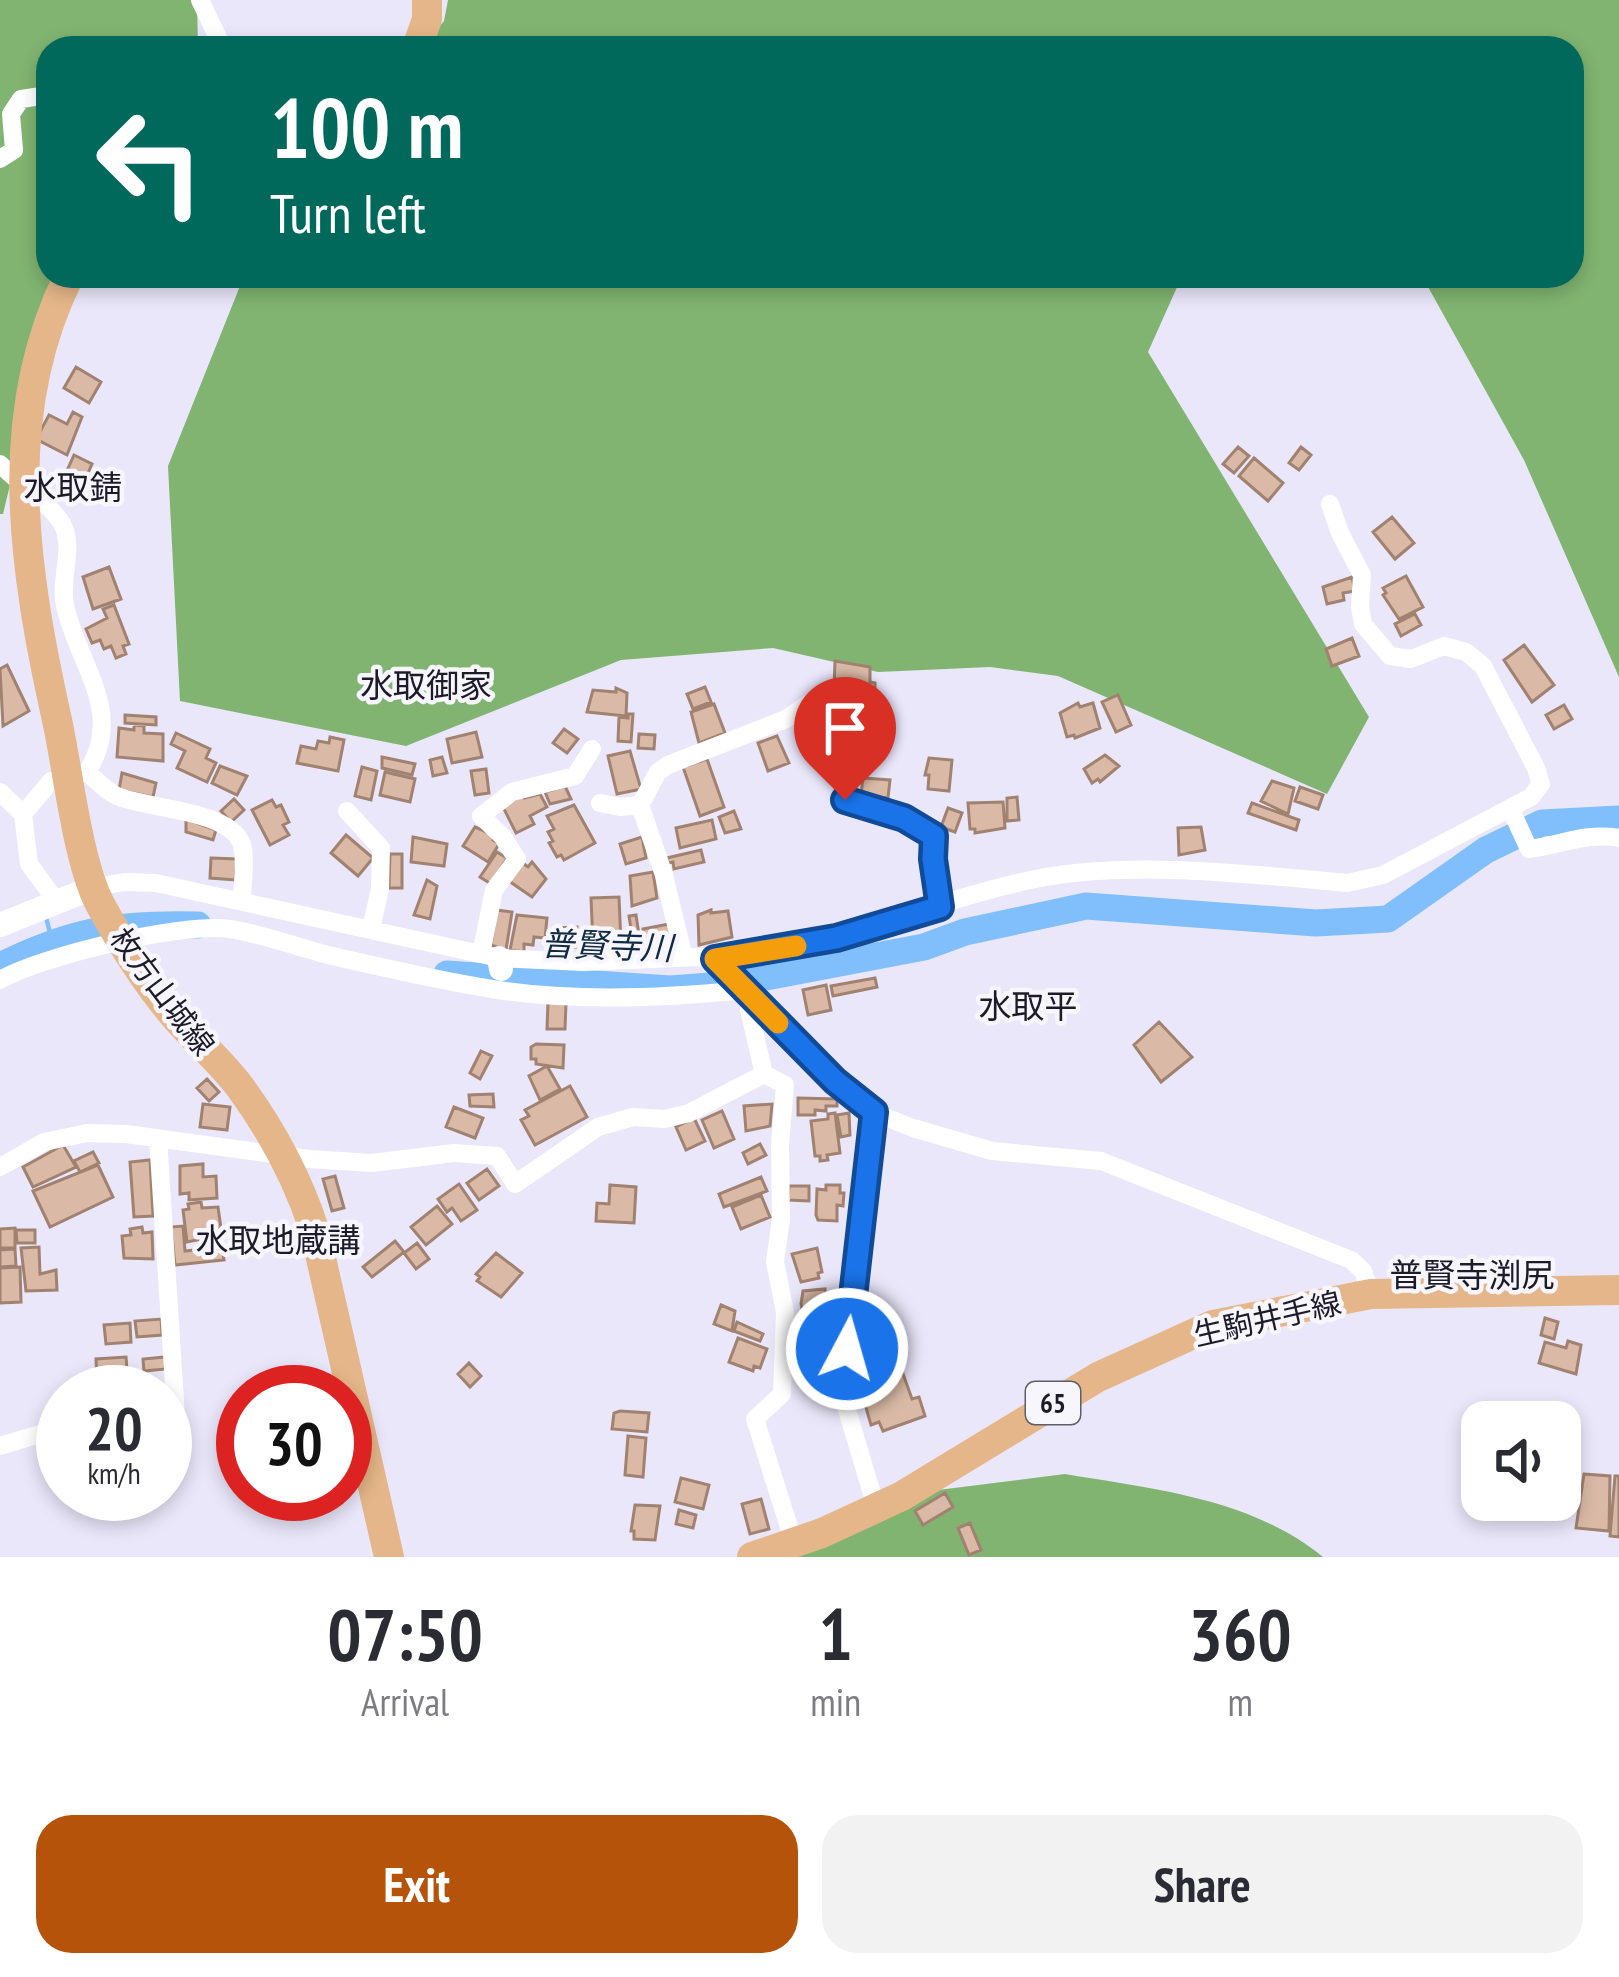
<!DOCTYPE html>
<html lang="en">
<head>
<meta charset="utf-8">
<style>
	body { margin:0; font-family:"PT Sans Narrow","Noto Sans JP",sans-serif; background:#f2f2f3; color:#2b2b33; height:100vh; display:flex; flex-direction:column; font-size:45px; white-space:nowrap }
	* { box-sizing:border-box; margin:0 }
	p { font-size:39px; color:#7c7c81 }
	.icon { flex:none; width:66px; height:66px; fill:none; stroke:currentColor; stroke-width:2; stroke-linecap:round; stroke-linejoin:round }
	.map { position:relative; height:1557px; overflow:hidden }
	.sheet { display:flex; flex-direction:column; background:#fff; flex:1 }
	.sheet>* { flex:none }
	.hud { position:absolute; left:36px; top:36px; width:1548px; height:252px; border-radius:36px; box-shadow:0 6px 18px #0003; background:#00695c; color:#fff; overflow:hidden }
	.controls { position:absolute; left:1461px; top:1401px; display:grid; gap:24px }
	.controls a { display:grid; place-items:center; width:120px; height:120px; border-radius:24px; background:#fff; box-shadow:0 6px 18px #0003; font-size:60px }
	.speed { position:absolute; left:36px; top:1365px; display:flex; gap:24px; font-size:60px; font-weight:700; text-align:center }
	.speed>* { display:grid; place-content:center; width:156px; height:156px; border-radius:50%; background:#fff; box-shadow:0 6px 18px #0003; line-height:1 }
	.speed small { font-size:30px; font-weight:400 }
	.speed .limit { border:18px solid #d22; background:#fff; color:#111 }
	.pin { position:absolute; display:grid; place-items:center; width:102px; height:102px; color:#fff; margin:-123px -51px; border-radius:50% 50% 50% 0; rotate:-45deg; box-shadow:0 0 12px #0007 }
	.pin .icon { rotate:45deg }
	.me { position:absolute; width:132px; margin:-66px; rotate:6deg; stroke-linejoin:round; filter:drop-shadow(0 0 9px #0008) }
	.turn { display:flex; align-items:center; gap:42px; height:252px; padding:0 36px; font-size:54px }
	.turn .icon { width:156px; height:156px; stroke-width:2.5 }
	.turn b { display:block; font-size:84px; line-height:102px }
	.eta { display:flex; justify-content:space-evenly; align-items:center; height:204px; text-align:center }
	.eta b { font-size:72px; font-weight:700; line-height:84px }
	.button { display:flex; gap:24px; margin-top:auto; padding:24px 36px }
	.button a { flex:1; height:138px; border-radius:36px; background:#b45309; color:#fff; font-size:48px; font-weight:700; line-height:138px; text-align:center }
	.button a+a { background:#f2f2f3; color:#2b2b33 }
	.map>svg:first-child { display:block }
	.forest { fill:#81b471 }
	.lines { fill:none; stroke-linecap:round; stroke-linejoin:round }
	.stream { stroke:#80bffb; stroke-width:4.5 }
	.river { stroke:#80bffb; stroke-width:27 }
	.building { fill:#dabaa6; stroke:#a18270; stroke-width:3 }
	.minor { stroke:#fff; stroke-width:18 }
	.tertiary { stroke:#fff; stroke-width:24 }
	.primary { stroke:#e5b689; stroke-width:30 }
	.route-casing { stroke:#114b97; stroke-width:30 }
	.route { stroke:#1a73e8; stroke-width:21 }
	.slow { stroke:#f59e0b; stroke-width:21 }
	.labels { text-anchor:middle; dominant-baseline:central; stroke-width:9; stroke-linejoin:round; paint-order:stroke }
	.shield { fill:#f7f6fd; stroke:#5e5d67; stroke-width:3 }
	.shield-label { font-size:27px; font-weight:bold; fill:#1d1b27 }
	.street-label { font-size:30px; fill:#1d1b27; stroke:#f7f6fd }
	.neighbourhood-label { font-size:33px; fill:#1d1b27; stroke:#f7f6fd }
	.water-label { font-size:33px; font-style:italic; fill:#112b44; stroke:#f7f6fd }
</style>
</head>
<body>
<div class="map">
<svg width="1619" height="1557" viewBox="0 0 1619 1557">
	<rect width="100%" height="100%" fill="#eae7fb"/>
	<!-- forest -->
	<path class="forest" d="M0,0H197L198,48H48V276H74L50,319L3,514H0Z
		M448,0H1619V677L1524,460L1422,276H1572V48H422L444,21Z
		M244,276H1182L1148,352L1369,717L1327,794L1058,676L990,667L878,672L773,648L621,660L406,746L180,701L168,466Z
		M1065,1474C1153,1489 1251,1498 1323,1557H797L938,1490Z"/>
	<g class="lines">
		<!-- stream -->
		<path class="stream" d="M45,913L52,941"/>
		<!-- river -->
		<path class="river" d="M0,966C73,930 117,923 198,925
			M447,974L670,989L724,985L924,947L965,932L1086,906L1316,923L1388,919L1486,850L1542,823L1619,819"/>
	</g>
	<!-- building -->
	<path class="building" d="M76,367L101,382L89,403L64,388Z
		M73,412L82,417L67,455L36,439L49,415L67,424Z
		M1238,447L1249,456L1234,473L1223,464Z
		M1301,447L1311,455L1299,470L1289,463Z
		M74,455L92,464L83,484L65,475Z
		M1254,458L1283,483L1268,501L1239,476Z
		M1392,517L1414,543L1395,559L1373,532Z
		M109,567L121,599L93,609L83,577Z
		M1406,576L1423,607L1399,619L1383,595L1386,593L1383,588Z
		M1352,577L1355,591L1343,593L1344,600L1327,604L1323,587Z
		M114,605L129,644L123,646L126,654L116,658L111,646L104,649L100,640L92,643L86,629L107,618L103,609Z
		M1415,614L1421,625L1401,636L1395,624Z
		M1352,638L1359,656L1332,666L1326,649Z
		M1524,645L1554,685L1532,702L1504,660Z
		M835,661L870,667V682L875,683V690L834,689Z
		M7,665L29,711L3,726L0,669Z
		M705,687L711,702L693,709L687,694Z
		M616,688L627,693L626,716L587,712L593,690L616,692Z
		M1118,695L1131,725L1116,732L1102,702Z
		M1078,703L1080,707L1093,703L1100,728L1075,738L1074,735L1067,737L1060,713Z
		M714,704L725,733L699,743L691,712Z
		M1564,705L1572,719L1554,729L1546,715Z
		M831,706L857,707V722L830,721Z
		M628,714H633L631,742L618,741L619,717L628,718Z
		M125,715L156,717V725L125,723Z
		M134,725L144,726V733L163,734V761L117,757L119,728L134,730Z
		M564,729L578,739L567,753L553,743Z
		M476,732L482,757L452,763L447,739Z
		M176,733L210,749L206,758L216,763L207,782L177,768L185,751L171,744Z
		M639,734L655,735L654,749L638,748Z
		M777,736L789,763L768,771L758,743Z
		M330,737L344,740L338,771L297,763L301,746L316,749L318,741L329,743Z
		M630,751L641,789L617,794L608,756Z
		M1105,755L1119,766L1100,782L1098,779L1092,783L1084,769Z
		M382,757L415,764L412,775L382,768Z
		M442,757L447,773L433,776L430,760Z
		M929,758L952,760L949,791L928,789L929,775H925Z
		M707,759L724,807L700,816L683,767Z
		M220,766L247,776L237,795L212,783Z
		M362,767L377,771L371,800L355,796Z
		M486,769L489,793L475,795L471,771Z
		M385,772L415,779L410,802L380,795Z
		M122,773L156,783L153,797L119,790Z
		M863,778L890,780L888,798L861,795Z
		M1272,781L1294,788L1288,814L1261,801Z
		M565,786L571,799L550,804L545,792Z
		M1300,787L1323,795L1318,809L1295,801Z
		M540,794L547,807L530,816L534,824L516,833L502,805L522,795L524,798Z
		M1017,797L1019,820L1007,821V798Z
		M234,799L244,810L231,822L221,811Z
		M272,800L276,807L281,805L289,822L283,825L289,835L270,845L252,810Z
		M1003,802L1005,828L975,833V829H970L968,803Z
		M1252,803L1299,820L1296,830L1248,813Z
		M574,805L595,843L564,860L561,855L557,857L549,843L553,841L548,832L554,829L547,816Z
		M948,808L962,813L955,832L941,827Z
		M734,811L741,829L725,833L719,817Z
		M186,819L216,830L213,840L186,832Z
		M712,820L716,839L680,848L676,828Z
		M475,827L496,836L493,840L499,844L488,862L463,846Z
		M1201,827L1205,850L1179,855L1178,828Z
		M346,835L373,858L358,876L331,853Z
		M413,837L447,844L444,866L411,862Z
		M642,837L646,858L626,864L620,844Z
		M701,850L704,862L674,869L673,862L668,863L667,858Z
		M497,852L507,858L491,884L480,877Z
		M390,854H402V888H389Z
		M211,858L237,859L235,880L210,878Z
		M532,862L546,879L532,897L509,881L523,863L528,867Z
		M653,872L657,898L632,906L630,876Z
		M427,880L437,886L430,919L414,915Z
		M619,897L621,943L593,944L591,898Z
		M497,910L512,912L506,950L491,945Z
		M711,910V913L728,911L732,937L699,945L698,915Z
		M517,915L547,918L545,938L534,937L533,945L524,944V952L510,950Z
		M636,915L641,948L634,949L629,916Z
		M669,924L673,944L646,949L643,929Z
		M577,927V947H557L556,928Z
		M875,978L877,987L833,996L831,986Z
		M826,985L831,1010L808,1015L803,990Z
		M548,1002L566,1003L565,1029H547Z
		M1159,1022L1192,1057L1161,1082L1134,1045Z
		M536,1044L564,1045L563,1068L536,1064V1059H531V1047Z
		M481,1051L492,1056L480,1079L470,1073Z
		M547,1066L560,1089L540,1100L529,1076Z
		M207,1079L219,1092L209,1101L197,1088Z
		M570,1086L587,1117L535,1145L521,1120L529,1116L525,1110Z
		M493,1094L494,1107L470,1106L469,1095Z
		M798,1098L837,1099V1106H826V1111L815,1110V1115H798Z
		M203,1104L230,1107L227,1130L200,1127Z
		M772,1104L770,1126L746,1131L744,1106Z
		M454,1107L483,1118L475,1138L446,1127Z
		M722,1111L734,1139L714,1148L702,1120Z
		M835,1113L840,1153L827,1155L828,1160L820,1161V1156H815L811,1121L828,1119V1114Z
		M849,1113L850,1135L841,1137L837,1115Z
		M694,1118L705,1141L686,1150L676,1127Z
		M760,1144L766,1155L748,1164L743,1153Z
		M63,1145L76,1167L33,1187L23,1167Z
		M93,1152L99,1163L80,1172L74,1161Z
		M150,1160L153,1216L134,1217L130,1162Z
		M203,1164V1177L216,1176L217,1198L189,1200V1193L180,1194V1166Z
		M98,1165L113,1197L50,1227L33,1191Z
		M487,1169L499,1186L479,1200L467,1183Z
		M335,1176L344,1208L332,1211L323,1179Z
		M761,1177L767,1191L724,1207L719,1194Z
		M459,1184L477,1210L461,1221L452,1208L447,1212L438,1199Z
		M610,1185L636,1187L634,1223L596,1221L597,1203L609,1204Z
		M826,1185H840V1193H844L843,1206L837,1205V1221L818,1220L816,1215L817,1189L826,1190Z
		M789,1186H809V1201L788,1200Z
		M761,1195L770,1217L741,1229L732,1207Z
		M201,1202L202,1208L218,1207L222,1235L187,1242L183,1210L189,1209L188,1204Z
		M437,1206L452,1224L426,1245L411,1227Z
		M183,1226L185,1251L222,1247L224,1260L175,1265L171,1227Z
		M142,1227L143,1233L152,1232L153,1259L124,1258L122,1236L131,1235L130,1229Z
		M15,1228V1248H0V1229Z
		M16,1230H35V1243H17Z
		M395,1241L404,1252L372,1277L363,1267Z
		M417,1243L429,1259L416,1269L404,1253Z
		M39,1247L40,1274L56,1270L57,1290L26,1291L21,1248Z
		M817,1248L822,1272L818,1273L819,1278L801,1282L792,1254Z
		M15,1249L16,1266L0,1267V1250Z
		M496,1253L522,1273L501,1297L477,1281L480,1277L476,1274Z
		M20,1267L21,1302L0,1303V1268Z
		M825,1289L828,1320L805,1322L801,1304L803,1291Z
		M721,1305L735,1311L732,1331L714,1324Z
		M1545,1318L1558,1322L1554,1339L1541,1335Z
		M161,1319L162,1335L137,1337L135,1321Z
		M737,1322L763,1334L760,1341L734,1331Z
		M130,1323L131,1342L106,1344L104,1325Z
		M738,1338L767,1349L760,1368L754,1366L753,1371L729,1362Z
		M1568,1341L1581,1345L1576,1374L1539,1363L1545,1342L1566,1348Z
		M126,1357L128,1381L97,1383L96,1359Z
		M165,1357L166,1369L144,1371L143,1359Z
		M469,1363L481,1376L470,1387L458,1374Z
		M902,1371L912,1399L919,1397L925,1416L883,1431L879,1422L871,1425L861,1390Z
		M620,1411L649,1413L647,1432L612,1429L614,1413Z
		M628,1436L646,1438L643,1477L625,1475Z
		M1584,1474L1610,1476L1609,1531L1576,1528Z
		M1615,1476H1619V1537L1610,1536Z
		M681,1478L709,1485L703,1509L675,1502Z
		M945,1493L953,1507L923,1525L915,1511Z
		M761,1499L769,1529L750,1534L742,1504Z
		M635,1505L660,1506L655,1540L634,1539V1531H631Z
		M679,1510L696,1515L693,1528L676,1524Z
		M970,1523L981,1550L969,1555L958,1528Z"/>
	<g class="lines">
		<!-- minor -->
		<path class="minor" d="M200,0L223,48
			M0,159L14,150L11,114L21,99L48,95
			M0,464C18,483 46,500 61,522C76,546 59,578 65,605C77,664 126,712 87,772L51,781L23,814L29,864L57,902
			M87,772C96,780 106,791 117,796C147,809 225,809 241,842C247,857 242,884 242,900
			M0,792L23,814
			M845,800L874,805L934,836L933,859L940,907
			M600,803L620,807L640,805
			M1510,808L1529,849C1561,845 1586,832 1619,838
			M347,811L381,848L380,889L371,929
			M92,888L124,882L156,883L499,958L583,962L698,957L715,959L835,1081L873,1112L913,1128L992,1151L1101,1161L1351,1260L1363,1271L1371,1294
			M481,954L494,890L517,859L502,836L481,816L512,792L575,776L592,749
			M684,958L664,875L640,805L658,772L668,765L786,719L811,702
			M715,959C823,951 921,904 1026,881C1123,859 1249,874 1347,883L1383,875L1531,797L1541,784L1536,768L1483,666L1466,652L1444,646L1411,659L1390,656L1363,624L1360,607L1362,575L1340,533L1330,504
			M0,980C42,956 182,922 230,929C263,934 296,947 328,955C384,968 441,981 498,990C577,1002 666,998 745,990
			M759,1004L749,1010L764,1074L785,1085L780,1144L781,1219L775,1262L785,1312L782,1394L755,1419L794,1543
			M873,1112L842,1393L876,1507
			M158,1138L176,1416L165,1430
			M0,1167L44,1142L87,1133L126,1134L309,1159L372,1163L454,1153L497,1156L515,1184L598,1127L633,1117L665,1119L689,1113L764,1074
			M0,1446L63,1427"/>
		<!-- tertiary -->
		<path class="tertiary" d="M0,925L92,888
			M499,958L501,969"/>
		<!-- primary -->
		<path class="primary" d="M417,48L427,19V0
			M69,276C0,414 23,567 57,720C68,770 78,865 101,906C123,946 148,986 178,1020C198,1042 222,1063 240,1087C273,1132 298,1179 315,1232L389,1557
			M752,1557L822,1533L902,1496L1098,1377L1213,1325L1371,1294L1619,1290"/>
	</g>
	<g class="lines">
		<defs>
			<path id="route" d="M845,800L904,818L934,836L933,859L940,907L836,938L715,959L835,1081L874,1112L847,1349"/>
		</defs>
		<!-- route casing -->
		<use href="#route" class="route-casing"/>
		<!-- route -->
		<use href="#route" class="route"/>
		<!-- slow -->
		<path class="slow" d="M778,1023L715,959L796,946"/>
	</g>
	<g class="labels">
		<!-- shield labels -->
		<rect class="shield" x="1026" y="1382" width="54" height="42" rx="9"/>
		<g class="shield-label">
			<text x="1053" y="1403">65</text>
		</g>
		<!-- street labels -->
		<g class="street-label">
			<text transform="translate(163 991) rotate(53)">枚方山城線</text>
			<text transform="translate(1267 1318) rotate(-13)">生駒井手線</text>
		</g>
		<!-- neighbourhood labels -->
		<g class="neighbourhood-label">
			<text x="73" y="486">水取錆</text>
			<text x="426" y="684">水取御家</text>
			<text x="1028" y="1005">水取平</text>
			<text x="278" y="1239">水取地蔵講</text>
			<text x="1472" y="1274">普賢寺渕尻</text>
		</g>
		<!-- water labels -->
		<g class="water-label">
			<text transform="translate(607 945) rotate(2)">普賢寺川</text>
		</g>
	</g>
</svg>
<div class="controls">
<a><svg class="icon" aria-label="sound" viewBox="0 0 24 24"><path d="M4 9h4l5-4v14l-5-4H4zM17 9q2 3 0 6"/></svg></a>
</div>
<div class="speed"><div>20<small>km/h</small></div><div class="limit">30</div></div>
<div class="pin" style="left:845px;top:800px;background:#d93025"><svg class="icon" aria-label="arrive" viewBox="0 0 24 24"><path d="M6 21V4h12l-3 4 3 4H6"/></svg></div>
<svg class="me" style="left:847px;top:1349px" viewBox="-20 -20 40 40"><circle r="17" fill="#1a73e8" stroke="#fff" stroke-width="3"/><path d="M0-11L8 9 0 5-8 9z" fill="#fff"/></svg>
<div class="hud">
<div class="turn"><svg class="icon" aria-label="left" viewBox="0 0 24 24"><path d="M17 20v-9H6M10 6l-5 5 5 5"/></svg><div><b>100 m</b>Turn left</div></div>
</div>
</div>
<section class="sheet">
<div class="eta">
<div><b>07:50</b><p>Arrival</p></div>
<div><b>1</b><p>min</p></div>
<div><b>360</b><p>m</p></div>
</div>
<div class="button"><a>Exit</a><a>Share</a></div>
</section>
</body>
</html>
